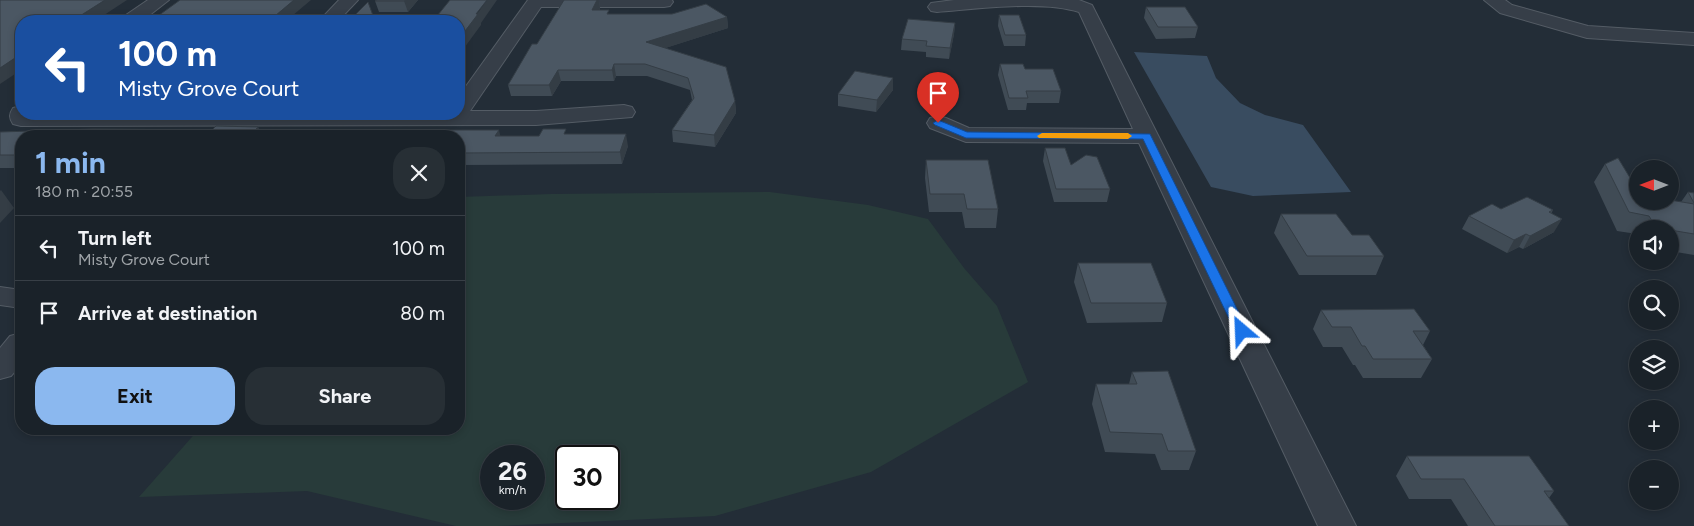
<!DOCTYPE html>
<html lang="en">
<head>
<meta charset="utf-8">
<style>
	body { margin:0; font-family:Figtree,sans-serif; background:#272f35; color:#f1f3f6; height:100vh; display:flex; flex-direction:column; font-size:19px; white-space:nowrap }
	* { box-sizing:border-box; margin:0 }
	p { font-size:16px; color:#9fa4a8 }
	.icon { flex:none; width:28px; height:28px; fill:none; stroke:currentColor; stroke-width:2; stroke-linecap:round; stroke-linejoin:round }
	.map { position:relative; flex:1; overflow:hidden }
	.drawer { position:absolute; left:15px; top:130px; width:450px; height:305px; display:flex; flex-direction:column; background:#1a2229; border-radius:20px; box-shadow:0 2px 8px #0003,0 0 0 1px #383f46 }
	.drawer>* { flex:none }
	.top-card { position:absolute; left:15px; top:15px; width:450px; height:105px; border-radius:20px; box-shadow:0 2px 8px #0003,0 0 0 1px #383f46; background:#1a4fa0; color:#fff; overflow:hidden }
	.needle { width:32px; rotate:270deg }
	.tools { position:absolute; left:1629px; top:160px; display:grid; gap:10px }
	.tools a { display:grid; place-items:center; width:50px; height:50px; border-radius:50%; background:#1a2229; box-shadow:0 2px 8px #0003,0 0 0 1px #383f46; font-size:25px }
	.speed { position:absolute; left:480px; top:445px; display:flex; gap:10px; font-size:25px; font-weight:700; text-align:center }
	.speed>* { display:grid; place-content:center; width:65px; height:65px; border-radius:50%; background:#1a2229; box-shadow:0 2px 8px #0003,0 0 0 1px #383f46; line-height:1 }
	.speed small { font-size:12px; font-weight:400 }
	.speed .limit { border:2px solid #111; border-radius:8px; background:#fff; color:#111 }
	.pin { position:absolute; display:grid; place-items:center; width:42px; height:42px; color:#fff; margin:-51px -21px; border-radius:50% 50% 50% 0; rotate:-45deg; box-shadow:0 0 5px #0007 }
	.pin .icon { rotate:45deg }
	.me { position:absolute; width:55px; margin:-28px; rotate:334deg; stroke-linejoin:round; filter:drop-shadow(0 0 4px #0008) }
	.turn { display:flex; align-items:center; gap:18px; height:105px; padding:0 20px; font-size:22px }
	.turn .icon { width:65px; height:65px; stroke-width:2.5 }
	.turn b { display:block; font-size:35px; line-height:42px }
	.round { display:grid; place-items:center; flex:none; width:52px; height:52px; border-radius:20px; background:#272f35 }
	.headline { display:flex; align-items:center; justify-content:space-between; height:85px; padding:0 20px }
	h1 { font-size:30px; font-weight:700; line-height:38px; color:#8bb8ef }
	.button { display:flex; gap:10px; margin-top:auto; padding:10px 20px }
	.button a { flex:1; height:58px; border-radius:20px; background:#8bb8ef; color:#111; font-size:20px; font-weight:700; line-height:58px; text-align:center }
	.button a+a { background:#272f35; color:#f1f3f6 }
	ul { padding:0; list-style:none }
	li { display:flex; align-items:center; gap:15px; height:65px; padding:0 20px; border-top:1px solid #383f46 }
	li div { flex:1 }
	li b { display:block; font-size:19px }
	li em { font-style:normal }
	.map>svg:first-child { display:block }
	.green { fill:#283b3a; fill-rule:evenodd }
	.water { fill:#394c60 }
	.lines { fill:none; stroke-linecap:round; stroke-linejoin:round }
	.minor-casing { stroke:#545c65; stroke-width:2 }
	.minor { fill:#363e48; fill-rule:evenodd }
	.wall { fill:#404b55 }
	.shaded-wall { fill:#343d45 }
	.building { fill:#4b5763; stroke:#343d45 }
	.route { fill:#1a73e8; stroke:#114b97 }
	.slow { fill:#f59e0b }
</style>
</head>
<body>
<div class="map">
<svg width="1694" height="526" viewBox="0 0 1694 526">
	<rect width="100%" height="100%" fill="#232d37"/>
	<!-- green -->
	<path class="green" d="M770,192L868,205L928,219L964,268L997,306L1028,382L871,472L715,516L497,526H456L307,491L139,497L199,429H459V197L552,194ZM534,456V499H491V456ZM566,456H609V499H566Z"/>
	<!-- water -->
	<path class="water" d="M1134,52L1207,56L1216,78L1240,103L1265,115L1303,125L1351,192L1253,196L1211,187Z"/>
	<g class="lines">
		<defs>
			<path id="minor" d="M148,0H169L142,21H121L123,17Z
				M339,0H358L338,21H319Z
				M528,0H672L673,2L670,6L664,7H541L470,111H536L624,105L632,107L635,112L632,117L536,125L21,126L13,124C9,118 9,114 13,108L21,106V114H459V96Z
				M954,0H1079L1092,5L1356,526H1318L1139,143L966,142L930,128L927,123L930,118L938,116L946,118L969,128L1133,129L1079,12C1042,0 977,9 937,12L931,11L928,7L931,3Z
				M1484,0H1505L1512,5L1588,26L1694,33V45L1587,38L1500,13Z
				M0,287L21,290V308L0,305Z
				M21,333V364L11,376L0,379V348L10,336Z"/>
		</defs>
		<!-- minor casing -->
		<use href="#minor" class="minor-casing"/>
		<!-- minor -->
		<use href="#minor" class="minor"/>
	</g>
	<!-- wall -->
	<path class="wall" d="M377,0H418L408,12H379L375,1Z
		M564,0H599L600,9V10L609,14L727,17L728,28L665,48L735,101L736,113L715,147L673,142L672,130L692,100L690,90L647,76H616L614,81H561L552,96H511L508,85L537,44Z
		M1146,7L1198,27L1195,38L1156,39L1144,18Z
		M999,15L1026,35L1025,46H1004L998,26Z
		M955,23L954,34L949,59L926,57V52L901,50L902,39Z
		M1000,64L1025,69L1061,91L1059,103H1027L1026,110H1008L998,75Z
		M893,78V90L876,112L838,106V94Z
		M258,127L262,136H21V168H0V132L212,130Z
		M567,134L628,146L622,164L459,165V136H539Z
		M1045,148L1110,189L1107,202H1054L1043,161Z
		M926,160L998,209L996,228H965L962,212H929L925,178Z
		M1605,164L1638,201L1681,202L1688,192L1694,193V255L1670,251V229H1638V236L1637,234L1617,231L1594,182Z
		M1501,209L1553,210L1551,214L1554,232L1523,249L1519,247L1507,253L1462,229L1469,216Z
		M1281,214L1352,235L1384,256L1376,275H1299L1274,233Z
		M21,224V235L17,228Z
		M1078,263L1167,303L1162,322L1087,323L1074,282Z
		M1321,310L1430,331L1423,345L1432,359L1421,378H1363L1355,365H1353L1342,347H1323L1313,329Z
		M1132,372L1196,451L1189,470H1161L1155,454L1105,452L1092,404L1096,384H1129Z
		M1407,456L1554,491L1549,498L1569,526H1468L1451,499H1409L1396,476Z"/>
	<!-- shaded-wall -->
	<path class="shaded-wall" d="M105,0H127L95,21H72Z
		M294,0H311L286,21H269Z
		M406,0H418L408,12L404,1Z
		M487,0H497L481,23V25L459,55V39Z
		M597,0H599L600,9L594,21L592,10Z
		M727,17L728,28L647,54L646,42Z
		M955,23L954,34L949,59L950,48Z
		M21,54V70L0,84V68Z
		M614,64L616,76L614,81L612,70Z
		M558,70L561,81L552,96L549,85Z
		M893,78V90L876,112L877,100Z
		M735,101L736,113L715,147L714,135Z
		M258,127L262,136H249Z
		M391,130L393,136H386Z
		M499,130L502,143L495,136Z
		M626,134L628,146L622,164L620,152Z
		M1,190L14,208L0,223V191Z
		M1562,219L1554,232L1523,249L1530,236Z
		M1526,234L1519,247L1507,253L1514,240Z"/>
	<!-- building -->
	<path class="building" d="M0,0H105L72,21H21V54L0,68Z
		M180,0H294L269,21H151Z
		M377,0H406L404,1H375Z
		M450,0H487L476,14H478L459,39V21H433Z
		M564,0H597L592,10H609L607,14H672L706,4L727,17L646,42L726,67L735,101L714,135L672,130L694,98L688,78L645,64H614L612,70H558L549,85H508L532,44H537Z
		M368,2L375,21H349Z
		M1146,7H1185L1198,27H1158Z
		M999,15H1019L1026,35H1005Z
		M908,19L955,23L950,48L926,46L927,41L902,39Z
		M1000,64H1023L1025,69H1053L1061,91H1026L1028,98H1009Z
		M855,71L893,78L877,100L838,94Z
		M216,126L258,127L249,136H21V155H0V132L93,129L212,130Z
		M543,129H566L564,134H626L620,152L459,153V136H435L439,130H499L495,136H539Z
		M368,130H391L386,136H363Z
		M1045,148H1065L1071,165L1086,155L1097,157L1110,189H1056Z
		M1618,158L1638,191V201H1670V200L1694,204V234L1670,230V229L1656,227L1649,216L1629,212L1605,164Z
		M926,160H988L998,209H967L964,194H930Z
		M1688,192L1694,193V203Z
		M1527,197L1553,210L1549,212L1562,219L1530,236L1526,234L1514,240L1469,216L1492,204L1501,209Z
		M1281,214H1336L1352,235H1369L1384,256H1307Z
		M21,224V228H17Z
		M1078,263H1151L1167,303H1091Z
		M1414,309L1430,331H1413L1432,359H1373L1365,346H1362L1351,327H1332L1321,310Z
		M1168,371L1196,451H1168L1162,434L1110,432L1096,384H1137L1132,372Z
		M1407,456H1529L1554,491H1544L1569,526H1495L1464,479H1421Z"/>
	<!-- route -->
	<path class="route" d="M938,120L967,132L1150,134L1248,331L1246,334L1242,335L1235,331L1143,139L966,138L935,125L933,123Z"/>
	<!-- slow -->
	<path class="slow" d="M1042,133H1128L1132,136L1128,139L1039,138L1037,136Z"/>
</svg>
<div class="tools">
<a><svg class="needle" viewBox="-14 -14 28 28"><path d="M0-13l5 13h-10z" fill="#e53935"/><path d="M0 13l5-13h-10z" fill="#9fa4a8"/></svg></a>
<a><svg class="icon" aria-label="sound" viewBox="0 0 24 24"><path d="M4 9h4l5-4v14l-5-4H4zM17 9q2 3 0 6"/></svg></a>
<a><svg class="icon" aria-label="search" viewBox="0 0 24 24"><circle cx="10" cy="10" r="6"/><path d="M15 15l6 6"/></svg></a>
<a><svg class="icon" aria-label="layers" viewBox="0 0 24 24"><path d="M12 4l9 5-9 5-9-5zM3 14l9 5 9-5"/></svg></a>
<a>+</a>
<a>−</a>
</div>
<div class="speed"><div>26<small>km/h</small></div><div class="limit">30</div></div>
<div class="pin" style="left:938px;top:123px;background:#d93025"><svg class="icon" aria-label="arrive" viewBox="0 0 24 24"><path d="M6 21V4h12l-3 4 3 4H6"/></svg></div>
<svg class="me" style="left:1242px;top:331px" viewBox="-20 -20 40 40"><path d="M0-17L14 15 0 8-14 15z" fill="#1a73e8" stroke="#fff" stroke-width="4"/></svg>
<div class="top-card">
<div class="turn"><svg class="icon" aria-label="left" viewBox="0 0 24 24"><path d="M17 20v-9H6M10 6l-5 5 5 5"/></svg><div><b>100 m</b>Misty Grove Court</div></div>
</div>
<section class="drawer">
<div class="headline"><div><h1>1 min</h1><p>180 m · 20:55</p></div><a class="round"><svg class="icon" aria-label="close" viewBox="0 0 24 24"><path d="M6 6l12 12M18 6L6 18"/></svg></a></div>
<ul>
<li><svg class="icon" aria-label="left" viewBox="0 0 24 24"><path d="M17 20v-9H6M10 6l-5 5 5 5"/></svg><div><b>Turn left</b><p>Misty Grove Court</p></div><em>100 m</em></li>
<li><svg class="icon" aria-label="arrive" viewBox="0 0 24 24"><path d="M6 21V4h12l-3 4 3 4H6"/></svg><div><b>Arrive at destination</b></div><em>80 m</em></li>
</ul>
<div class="button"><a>Exit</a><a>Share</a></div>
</section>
</div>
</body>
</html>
